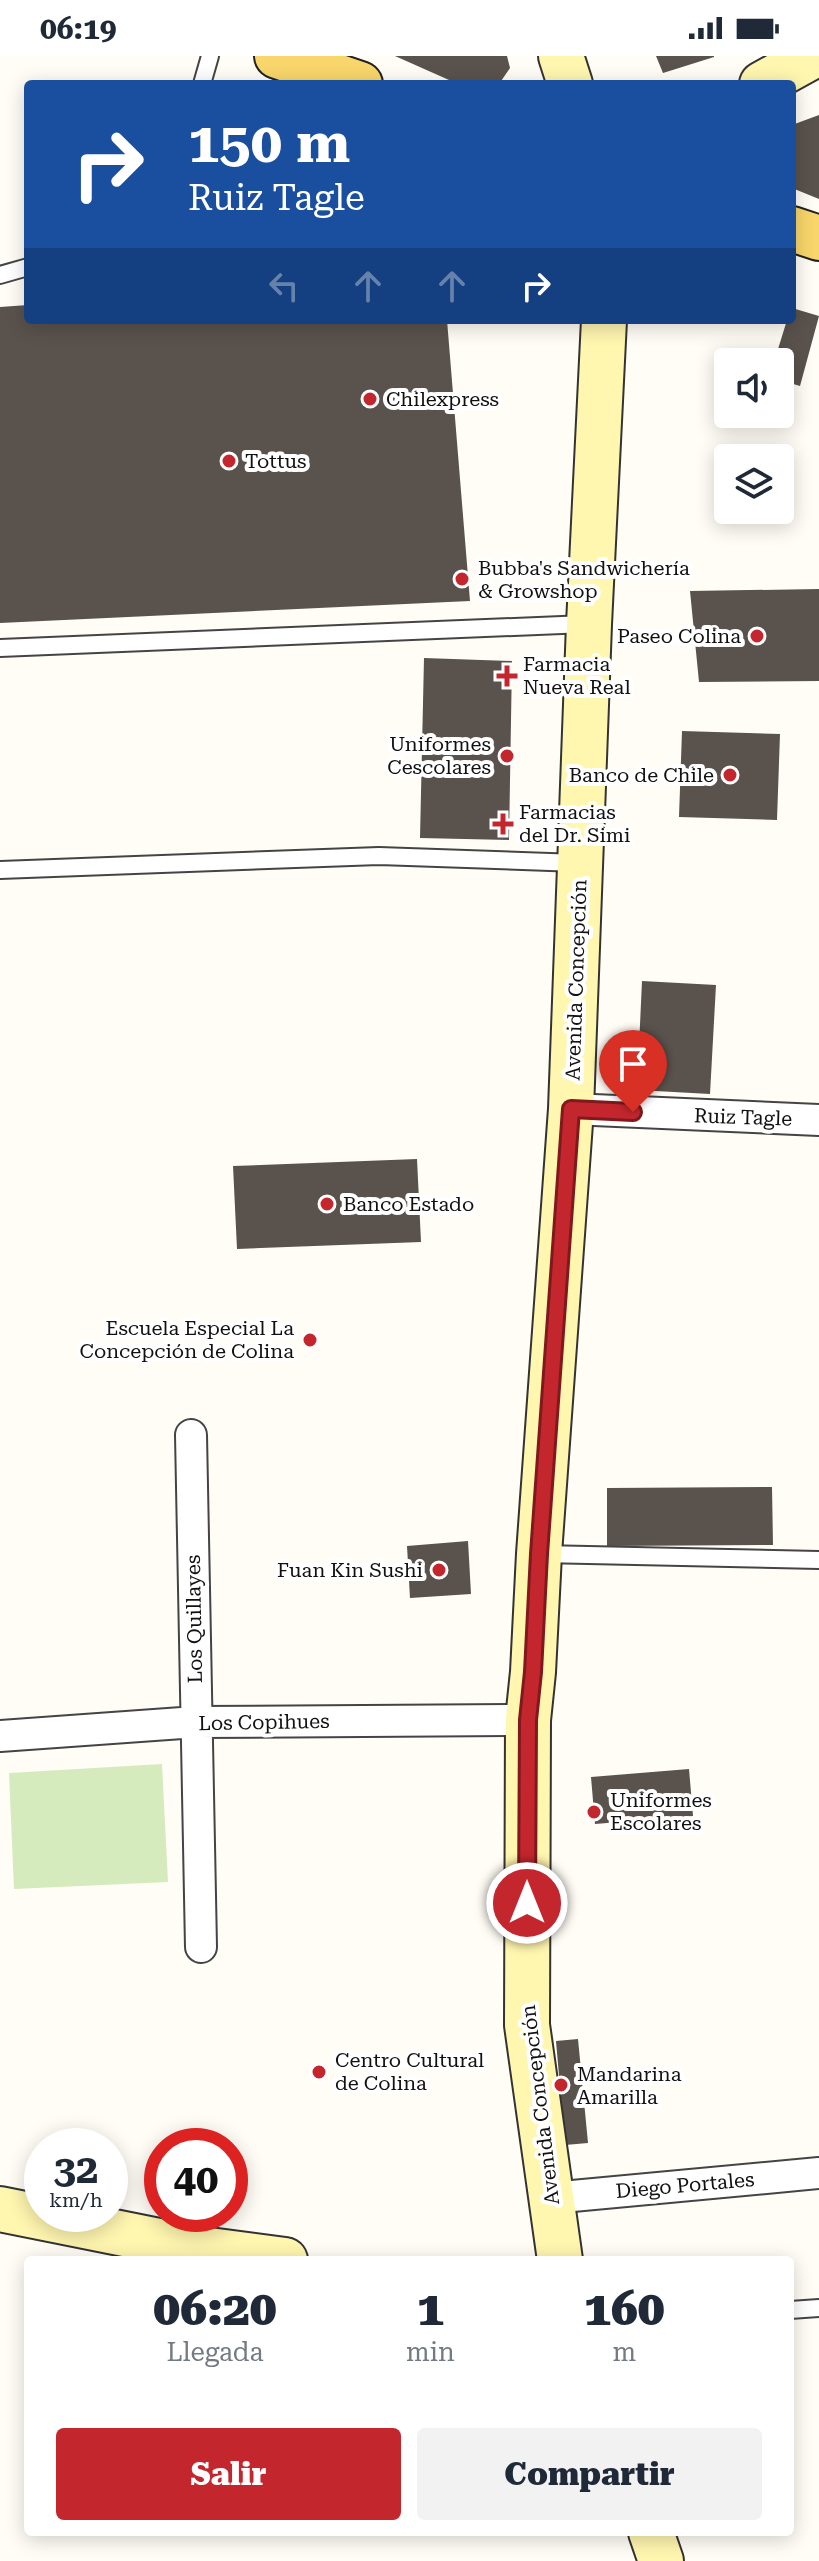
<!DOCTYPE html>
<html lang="es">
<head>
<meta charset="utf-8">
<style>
	body { margin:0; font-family:"Roboto Serif",serif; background:#f2f2f3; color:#1f2937; height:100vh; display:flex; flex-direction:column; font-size:30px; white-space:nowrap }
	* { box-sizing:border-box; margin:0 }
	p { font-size:26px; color:#747a83 }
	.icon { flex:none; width:44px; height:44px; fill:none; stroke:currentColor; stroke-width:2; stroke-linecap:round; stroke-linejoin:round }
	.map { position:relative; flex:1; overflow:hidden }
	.sheet { position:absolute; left:24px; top:2200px; width:770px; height:280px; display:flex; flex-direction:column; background:#fff; border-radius:8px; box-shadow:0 4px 20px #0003 }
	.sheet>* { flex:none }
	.hud { position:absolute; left:24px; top:24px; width:772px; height:244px; border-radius:8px; box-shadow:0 4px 20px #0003; background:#1a4fa0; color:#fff; overflow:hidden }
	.controls { position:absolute; left:714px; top:292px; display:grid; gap:16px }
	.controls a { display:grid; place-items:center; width:80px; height:80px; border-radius:8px; background:#fff; box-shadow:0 4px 20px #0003; font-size:40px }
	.speed { position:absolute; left:24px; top:2072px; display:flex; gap:16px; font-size:40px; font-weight:700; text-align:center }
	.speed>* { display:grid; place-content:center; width:104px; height:104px; border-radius:50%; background:#fff; box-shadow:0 4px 20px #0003; line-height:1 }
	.speed small { font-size:20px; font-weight:400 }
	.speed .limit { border:12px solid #d22; background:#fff; color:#111 }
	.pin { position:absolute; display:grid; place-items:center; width:68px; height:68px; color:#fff; margin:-82px -34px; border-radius:50% 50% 50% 0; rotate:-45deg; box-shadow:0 0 8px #0007 }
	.pin .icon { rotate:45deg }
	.me { position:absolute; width:88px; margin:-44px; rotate:0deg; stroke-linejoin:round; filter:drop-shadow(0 0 6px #0008) }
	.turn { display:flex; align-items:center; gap:28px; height:168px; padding:0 32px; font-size:36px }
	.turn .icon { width:104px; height:104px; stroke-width:2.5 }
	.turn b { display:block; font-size:56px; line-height:68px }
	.lanes { display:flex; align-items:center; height:76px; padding:0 32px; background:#0003; justify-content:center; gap:40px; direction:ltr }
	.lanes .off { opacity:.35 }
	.eta { display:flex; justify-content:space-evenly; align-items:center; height:136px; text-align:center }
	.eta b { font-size:48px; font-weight:800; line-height:56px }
	.cta { display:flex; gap:16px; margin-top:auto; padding:16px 32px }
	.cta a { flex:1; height:92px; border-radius:8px; background:#c4262e; color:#fff; font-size:32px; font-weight:800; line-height:92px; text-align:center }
	.cta a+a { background:#f2f2f3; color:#1f2937 }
	.status { display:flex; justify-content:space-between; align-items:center; height:56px; padding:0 40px; background:#fff; direction:ltr }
	.status svg { height:22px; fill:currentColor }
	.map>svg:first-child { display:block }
	.green { fill:#d5ebbd }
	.building { fill:#5a524d }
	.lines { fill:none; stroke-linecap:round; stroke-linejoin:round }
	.lane-casing { stroke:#444; stroke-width:20 }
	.street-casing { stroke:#444; stroke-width:34 }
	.secondary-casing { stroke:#333; stroke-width:48 }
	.primary-casing { stroke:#222; stroke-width:48 }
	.lane { stroke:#fff; stroke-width:16 }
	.street { stroke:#fff; stroke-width:30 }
	.secondary { stroke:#fff6b0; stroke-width:44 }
	.primary { stroke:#f9d66b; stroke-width:44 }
	.route-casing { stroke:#7f191e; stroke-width:20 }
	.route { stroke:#c4262e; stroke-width:14 }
	.poi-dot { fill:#c4262e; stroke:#fff; stroke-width:3 }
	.labels { text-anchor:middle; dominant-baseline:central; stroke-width:8; stroke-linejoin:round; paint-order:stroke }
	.poi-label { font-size:20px; fill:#111; stroke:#fff; text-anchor:start }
	.street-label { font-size:20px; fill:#111; stroke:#fff }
</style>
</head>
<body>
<div class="status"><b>06:19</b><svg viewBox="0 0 49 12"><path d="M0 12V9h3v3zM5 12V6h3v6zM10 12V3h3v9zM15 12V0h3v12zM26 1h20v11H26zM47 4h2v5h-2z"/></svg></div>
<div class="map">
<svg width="819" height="2505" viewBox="0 0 819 2505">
	<rect width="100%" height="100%" fill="#fffdf5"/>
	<!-- green -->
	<path class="green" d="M162,1708L168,1826L14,1833L9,1717Z"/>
	<!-- building -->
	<path class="building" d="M395,0H507L510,12L499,28H458Z
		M656,0H714V1L663,17Z
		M819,59V143L792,132V69Z
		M28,249V264H447L470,545L0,567V251Z
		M792,252L819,260L800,330L780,324V306H774L787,264H792Z
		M819,533V625L699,626L690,535Z
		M424,602L512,605L509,784L420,782Z
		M682,675L780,678L777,764L679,761Z
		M642,925L716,929L710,1038L637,1034Z
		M417,1103L421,1186L237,1193L233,1110Z
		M772,1431L773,1489L607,1490V1432Z
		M468,1485L471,1538L410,1542L407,1490Z
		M689,1713L693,1760L595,1768L591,1721Z
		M578,1983L588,2087L565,2089L556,1985Z"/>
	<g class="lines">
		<defs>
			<path id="lane" d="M202,28L210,0
				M0,219L28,211
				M0,592L586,568
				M0,814L379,800L578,807
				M541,1498L819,1504
				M790,2254L819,2252"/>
			<path id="street" d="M571,1053L819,1064
				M191,1379L201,1891
				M0,1680L196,1666L528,1664
				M551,2142L819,2117"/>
			<path id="secondary" d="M561,0L570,28
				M762,28L813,0
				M0,2153L194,2192L285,2204
				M560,2204L527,1969L528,1664L533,1616L539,1498L571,1053L589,568L604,264
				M651,2476L661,2505"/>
			<path id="primary" d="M277,0L360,28
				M792,173L819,182"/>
		</defs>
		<!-- lane casing -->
		<use href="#lane" class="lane-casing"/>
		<!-- street casing -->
		<use href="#street" class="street-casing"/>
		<!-- secondary casing -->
		<use href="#secondary" class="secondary-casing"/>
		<!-- primary casing -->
		<use href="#primary" class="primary-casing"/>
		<!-- lane -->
		<use href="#lane" class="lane"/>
		<!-- street -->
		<use href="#street" class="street"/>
		<!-- secondary -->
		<use href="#secondary" class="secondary"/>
		<!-- primary -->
		<use href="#primary" class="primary"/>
	</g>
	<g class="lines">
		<defs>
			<path id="route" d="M527,1847L528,1664L533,1616L539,1498L571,1053L633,1056"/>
		</defs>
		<!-- route casing -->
		<use href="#route" class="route-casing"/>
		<!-- route -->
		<use href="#route" class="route"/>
	</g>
	<!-- markers -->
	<g class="poi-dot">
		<circle cx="370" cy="343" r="8"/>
		<circle cx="229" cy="405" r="8"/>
		<circle cx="462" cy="523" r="8"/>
		<circle cx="757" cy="580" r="8"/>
		<path d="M503 608h8v8h8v8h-8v8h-8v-8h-8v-8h8z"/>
		<circle cx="507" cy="700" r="8"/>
		<circle cx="730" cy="719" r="8"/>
		<path d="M499 756h8v8h8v8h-8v8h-8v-8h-8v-8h8z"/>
		<circle cx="327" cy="1148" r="8"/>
		<circle cx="310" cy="1284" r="8"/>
		<circle cx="439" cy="1514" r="8"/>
		<circle cx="594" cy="1756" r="8"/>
		<circle cx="319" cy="2016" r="8"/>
		<circle cx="561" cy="2029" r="8"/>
	</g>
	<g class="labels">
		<!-- poi labels -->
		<g class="poi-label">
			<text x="386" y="343">Chilexpress</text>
			<text x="245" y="405">Tottus</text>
			<text x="478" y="512">Bubba's Sandwichería<tspan x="478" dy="23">&amp; Growshop</tspan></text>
			<text x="741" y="580" text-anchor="end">Paseo Colina</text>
			<text x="523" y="608">Farmacia<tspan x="523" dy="23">Nueva Real</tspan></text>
			<text x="491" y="688" text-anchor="end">Uniformes<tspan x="491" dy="23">Cescolares</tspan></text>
			<text x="714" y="719" text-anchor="end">Banco de Chile</text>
			<text x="519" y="756">Farmacias<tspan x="519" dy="23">del Dr. Simi</tspan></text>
			<text x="343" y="1148">Banco Estado</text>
			<text x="294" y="1272" text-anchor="end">Escuela Especial La<tspan x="294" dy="23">Concepción de Colina</tspan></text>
			<text x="423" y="1514" text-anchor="end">Fuan Kin Sushi</text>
			<text x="610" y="1744">Uniformes<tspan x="610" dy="23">Escolares</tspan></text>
			<text x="335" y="2004">Centro Cultural<tspan x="335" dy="23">de Colina</tspan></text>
			<text x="577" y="2018">Mandarina<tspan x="577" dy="23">Amarilla</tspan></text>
		</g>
		<!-- street labels -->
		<g class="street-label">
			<text transform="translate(576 924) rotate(-88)">Avenida Concepción</text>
			<text transform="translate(743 1061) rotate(2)">Ruiz Tagle</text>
			<text transform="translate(194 1563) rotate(-91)">Los Quillayes</text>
			<text transform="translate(264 1666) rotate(-1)">Los Copihues</text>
			<text transform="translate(540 2049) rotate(-97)">Avenida Concepción</text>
			<text transform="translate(685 2129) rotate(-5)">Diego Portales</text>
		</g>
	</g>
</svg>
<div class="controls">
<a><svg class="icon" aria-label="sound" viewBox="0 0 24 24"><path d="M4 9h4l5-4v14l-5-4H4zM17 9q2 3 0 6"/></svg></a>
<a><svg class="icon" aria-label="layers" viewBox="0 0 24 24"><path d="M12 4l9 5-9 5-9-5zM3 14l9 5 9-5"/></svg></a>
</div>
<div class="speed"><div>32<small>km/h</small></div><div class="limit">40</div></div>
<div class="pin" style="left:633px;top:1056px;background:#d93025"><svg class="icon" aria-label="arrive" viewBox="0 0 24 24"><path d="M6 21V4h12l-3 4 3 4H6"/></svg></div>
<svg class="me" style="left:527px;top:1847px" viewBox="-20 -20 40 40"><circle r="17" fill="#c4262e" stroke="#fff" stroke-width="3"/><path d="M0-11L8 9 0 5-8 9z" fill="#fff"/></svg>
<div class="hud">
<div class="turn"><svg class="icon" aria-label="right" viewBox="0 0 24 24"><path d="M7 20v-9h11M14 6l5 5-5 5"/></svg><div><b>150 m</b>Ruiz Tagle</div></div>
<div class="lanes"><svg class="icon off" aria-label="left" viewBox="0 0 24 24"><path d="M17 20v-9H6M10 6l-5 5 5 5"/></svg><svg class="icon off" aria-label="ahead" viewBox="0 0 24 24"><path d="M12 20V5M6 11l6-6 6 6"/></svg><svg class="icon off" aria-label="ahead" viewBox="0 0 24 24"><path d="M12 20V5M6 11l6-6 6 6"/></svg><svg class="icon" aria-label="right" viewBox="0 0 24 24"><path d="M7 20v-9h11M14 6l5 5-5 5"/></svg></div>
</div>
<section class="sheet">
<div class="eta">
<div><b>06:20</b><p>Llegada</p></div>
<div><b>1</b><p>min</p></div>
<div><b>160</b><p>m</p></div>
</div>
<div class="cta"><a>Salir</a><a>Compartir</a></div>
</section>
</div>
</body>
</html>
